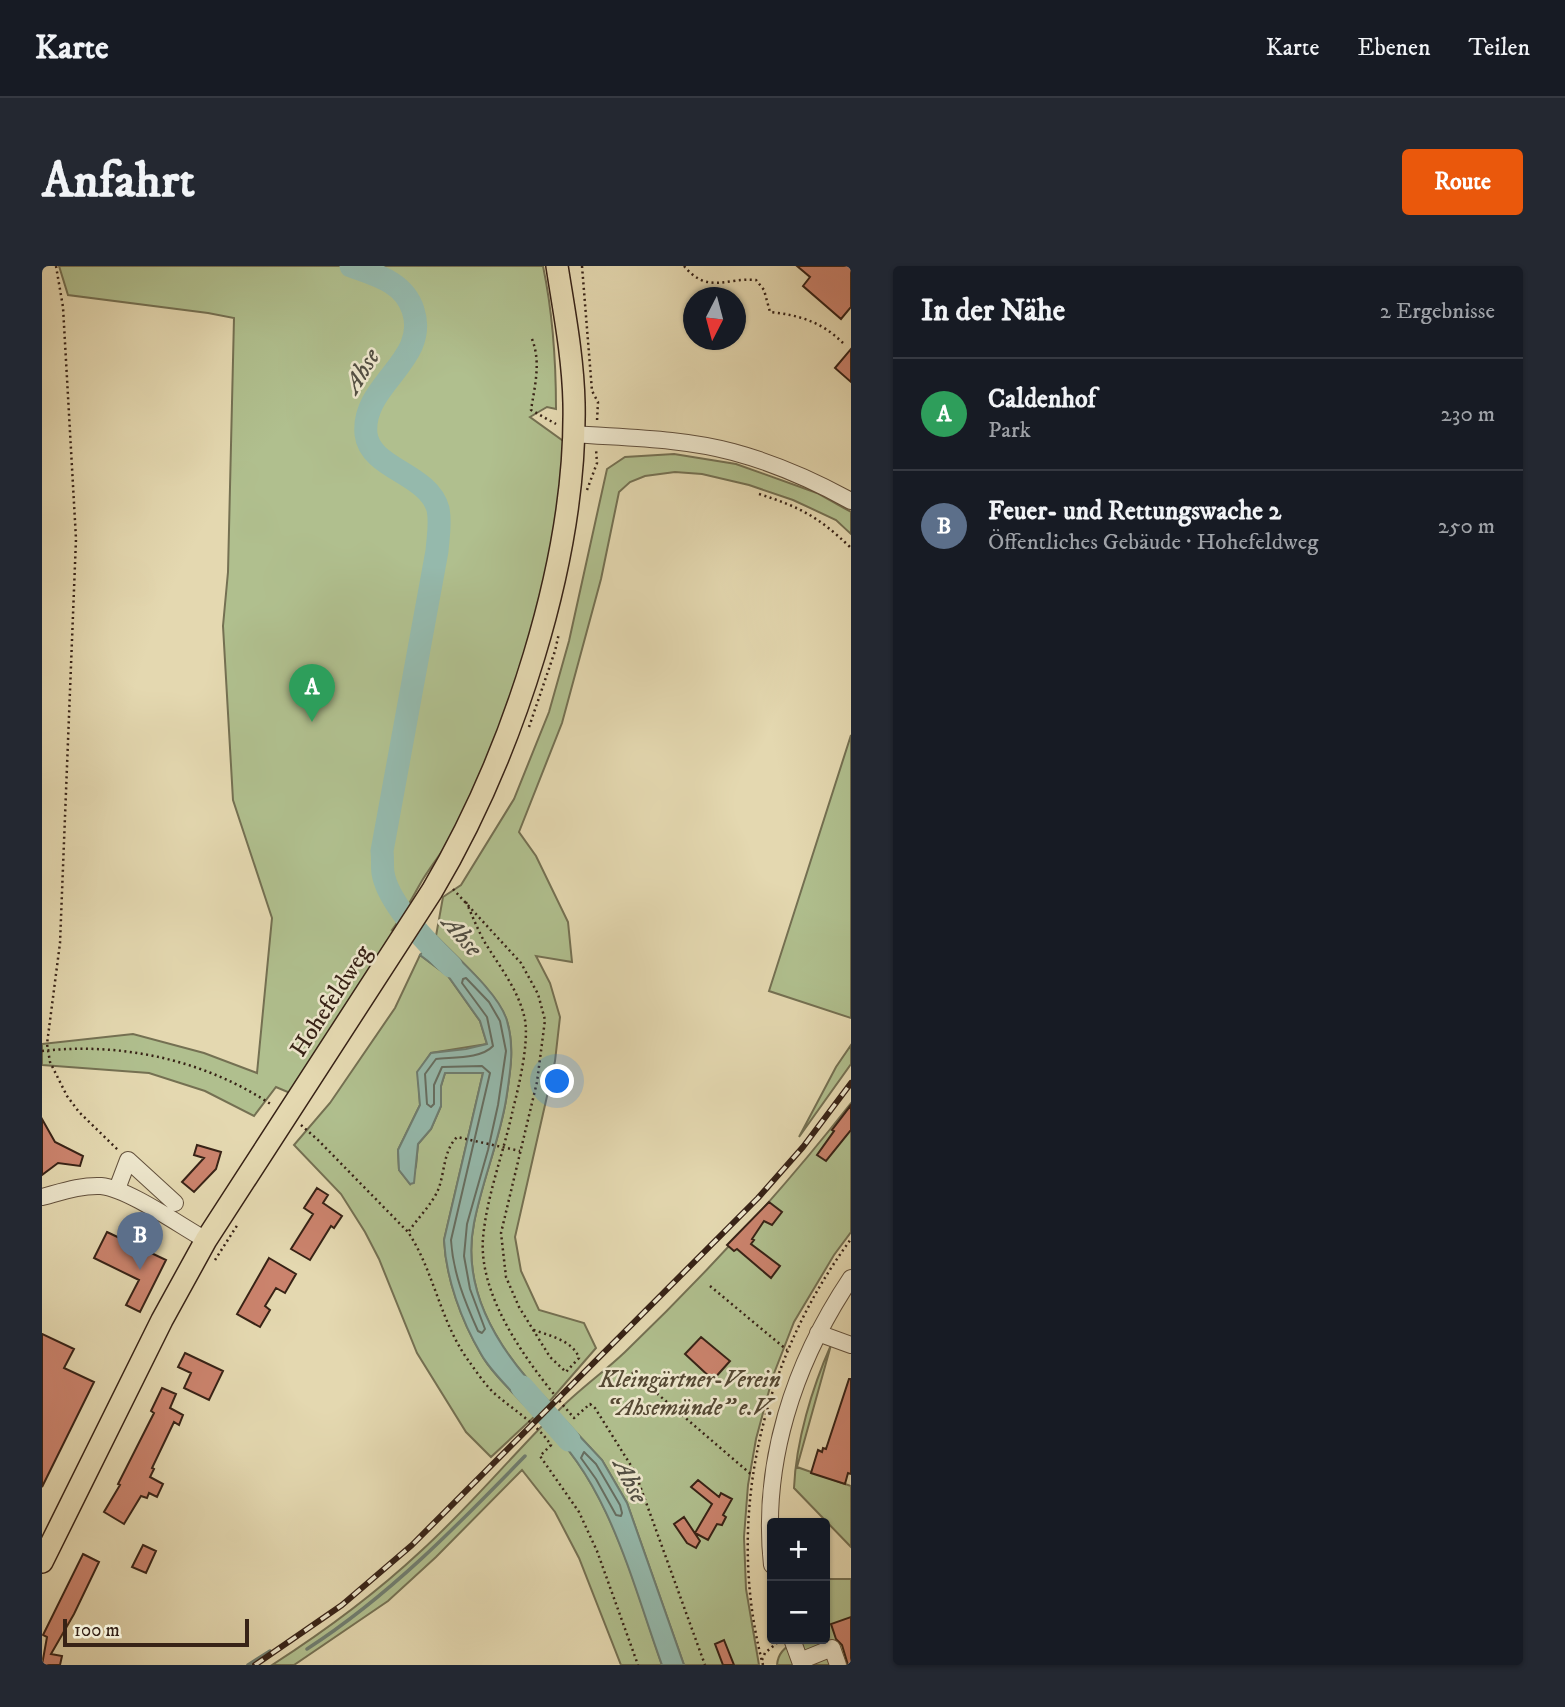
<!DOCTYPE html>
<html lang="de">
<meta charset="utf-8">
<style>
:root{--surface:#171b24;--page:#242831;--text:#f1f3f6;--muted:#9ea1a6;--line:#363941;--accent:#ea580c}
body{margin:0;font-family:"IM FELL DW Pica",serif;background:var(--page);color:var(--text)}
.controls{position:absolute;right:21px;bottom:21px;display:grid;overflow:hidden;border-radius:7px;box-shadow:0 2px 5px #0004}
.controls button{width:63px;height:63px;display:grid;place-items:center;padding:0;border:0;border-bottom:2px solid var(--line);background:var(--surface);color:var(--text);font:35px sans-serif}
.compass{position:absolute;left:641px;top:21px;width:63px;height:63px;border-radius:50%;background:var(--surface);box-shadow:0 2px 5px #0004;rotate:186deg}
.scale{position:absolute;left:21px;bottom:18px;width:186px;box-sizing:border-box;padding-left:7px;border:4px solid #372216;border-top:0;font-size:19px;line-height:24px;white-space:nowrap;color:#372216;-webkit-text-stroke:5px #ede6cc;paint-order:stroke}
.you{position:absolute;left:516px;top:816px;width:24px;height:24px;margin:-18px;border:5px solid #fff;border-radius:50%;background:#1a73e8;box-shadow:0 0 0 10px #1a73e833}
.badge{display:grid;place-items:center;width:46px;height:46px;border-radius:50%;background:var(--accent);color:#fff;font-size:23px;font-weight:700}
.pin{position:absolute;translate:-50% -58px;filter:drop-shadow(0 2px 4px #0008)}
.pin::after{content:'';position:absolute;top:37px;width:24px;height:21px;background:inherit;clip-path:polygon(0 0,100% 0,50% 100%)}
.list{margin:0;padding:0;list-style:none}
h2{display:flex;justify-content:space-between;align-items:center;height:91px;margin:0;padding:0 28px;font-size:30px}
h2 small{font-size:23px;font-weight:400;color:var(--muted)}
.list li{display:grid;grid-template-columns:46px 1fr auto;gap:21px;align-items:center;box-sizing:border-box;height:112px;padding:0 28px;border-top:2px solid var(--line)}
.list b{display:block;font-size:26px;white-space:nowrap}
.list p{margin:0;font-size:23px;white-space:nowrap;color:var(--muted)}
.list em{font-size:23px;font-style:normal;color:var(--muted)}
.map{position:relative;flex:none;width:809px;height:1399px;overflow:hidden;border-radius:7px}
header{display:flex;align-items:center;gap:42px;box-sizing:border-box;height:98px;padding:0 35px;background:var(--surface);border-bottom:2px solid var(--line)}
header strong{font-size:33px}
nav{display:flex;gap:38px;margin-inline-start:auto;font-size:24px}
.intro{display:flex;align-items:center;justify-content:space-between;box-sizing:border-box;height:168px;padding:0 42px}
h1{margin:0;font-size:49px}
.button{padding:18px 32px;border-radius:7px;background:var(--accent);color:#fff;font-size:24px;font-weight:700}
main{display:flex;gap:42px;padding:0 42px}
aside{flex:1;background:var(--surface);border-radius:7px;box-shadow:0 2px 5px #0004}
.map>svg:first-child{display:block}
.green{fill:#b0bf8e;stroke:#747052;stroke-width:2}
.water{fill:#95b9ac;stroke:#6f7d70;stroke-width:2}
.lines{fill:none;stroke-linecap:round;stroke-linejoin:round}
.shore{stroke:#666e61;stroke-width:2}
.stream{stroke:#6f7d70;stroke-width:3.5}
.river{stroke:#95b9ac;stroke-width:23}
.building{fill:#cb836d;stroke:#372216;stroke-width:2}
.minor-casing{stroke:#62503c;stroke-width:18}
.major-casing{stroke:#372216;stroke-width:24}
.path{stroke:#372216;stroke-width:2.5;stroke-dasharray:2 3.5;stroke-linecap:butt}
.minor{stroke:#ede6cc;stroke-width:16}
.major{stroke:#e4d8b0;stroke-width:21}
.rail-casing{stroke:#372216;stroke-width:6}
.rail{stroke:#ede6cc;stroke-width:3.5;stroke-dasharray:10;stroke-linecap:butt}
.labels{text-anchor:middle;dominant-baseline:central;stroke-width:5;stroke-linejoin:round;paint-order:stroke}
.street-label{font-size:24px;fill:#372216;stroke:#ede6cc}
.park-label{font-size:24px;font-style:italic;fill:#554934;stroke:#ede6cc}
.water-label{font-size:26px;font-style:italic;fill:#534f43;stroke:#ede6cc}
</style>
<header>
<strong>Karte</strong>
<nav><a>Karte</a><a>Ebenen</a><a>Teilen</a></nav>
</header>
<div class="intro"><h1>Anfahrt</h1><a class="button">Route</a></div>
<main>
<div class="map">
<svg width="809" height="1399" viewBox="0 0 809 1399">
<rect width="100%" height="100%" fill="#e4d8b0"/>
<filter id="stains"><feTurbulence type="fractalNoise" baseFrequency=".00286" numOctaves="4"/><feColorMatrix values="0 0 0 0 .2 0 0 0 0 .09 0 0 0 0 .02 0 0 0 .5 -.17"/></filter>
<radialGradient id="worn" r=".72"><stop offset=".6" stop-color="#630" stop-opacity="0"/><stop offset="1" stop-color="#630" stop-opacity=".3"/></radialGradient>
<path class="green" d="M17,0H501C511,48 514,94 514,143L505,141L488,151L524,177C511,312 483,435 419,556C408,576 393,594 381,613C371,630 362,648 350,664L352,665L248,827L234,821L212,850L163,825L107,807L0,799V778L91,768L162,787L215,807L230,652L191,534L181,360L186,306L192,52L166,47L26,29Z
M632,188L694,198L775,227L809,246V268L794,254L751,234L707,219L660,208L633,206L603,210L588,216L577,226L559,313L520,457L477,566L494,590L526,656L530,696L494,690L508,717L518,751L513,795L473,971L479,1005L497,1044L542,1057L554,1082L507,1136C461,1090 418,1027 432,957C440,915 457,876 464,834C468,807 473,782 465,755C457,728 414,691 394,670L401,631L419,619L472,533L507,446L527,375L565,203L583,191Z
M809,469V752L727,725Z
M378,689L406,710L438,755L445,778L389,787L376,806L378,839L356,884L357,904L368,918L374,900L376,878L389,863L399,840V820L403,807H441L402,974C404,1012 419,1054 439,1088C450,1108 477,1132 493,1150L449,1191L424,1166L375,1087L337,993L323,966L299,928L252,879L288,837L353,742Z
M809,779V798L757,871L794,801Z
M809,837V966L792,989L752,1056L731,1110L714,1173L706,1219L702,1271L704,1323L717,1399H642L585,1237L560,1194L515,1146C536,1124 561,1107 583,1086C662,1010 741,924 809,837Z
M789,1079L755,1201L809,1220V1281L752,1222C754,1175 770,1122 789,1079Z
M502,1158C567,1216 592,1320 620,1399H579L537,1292L513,1246L480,1204L394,1291L346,1335L252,1399H230C283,1365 333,1328 379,1285C423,1245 461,1200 502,1158Z
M783,1313H809V1399H735C737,1375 764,1373 783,1373Z"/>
<path class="water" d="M394,670C414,691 458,728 465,755C473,782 468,807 464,834C457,876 440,915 432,957C418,1027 461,1090 507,1136L493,1150C477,1132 450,1108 439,1088C419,1054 404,1012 402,974L441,807H403L399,820V840L389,863L376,878L372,917L368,918L357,904L356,884L378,839L375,806L389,787L424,783L445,778L438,755L406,710L378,689Z
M515,1146L560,1194L585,1237L642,1399H620C591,1320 567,1216 502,1158Z"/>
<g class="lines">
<path class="shore" d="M424,712L447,736L458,755L464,785L456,839L446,884L425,958L422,990L428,1023L443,1063L440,1067L436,1065C423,1036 411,1007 409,974L448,807L440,800L400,801L392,819V838L389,841L385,838L383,808L394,793C410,791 439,793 451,780L445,751L420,717L421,713Z
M542,1186L554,1198L578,1239L580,1247L579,1250L574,1249L554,1213L539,1192Z"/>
<path class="stream" d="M0,1L1,0
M265,1383C347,1330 415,1260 483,1190
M206,1399L228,1385"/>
<path class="river" d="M309,0C334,9 362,16 371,44C388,95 319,118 324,168C328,203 386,207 396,243C399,257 396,271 395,285L340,585C341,593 340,600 341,607C346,638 387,679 409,700
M480,1121L527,1174"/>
</g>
<path class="building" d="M755,0H809V41L799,53L761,20L768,11Z
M809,83V116L793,102Z
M809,839V864L784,895L775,889L792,865L790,864Z
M0,853L13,876L41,890L38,900L16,897L0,909Z
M155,879L179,886L174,903L152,926L140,916L162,892L152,889Z
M275,922L286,929L281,937L300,950L292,962L289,960L268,994L249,983L271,948L262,942Z
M727,936L740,946L730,959L722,955L710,973L712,974L709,978L738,1000L729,1012L695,983L692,985L685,979Z
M65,966L124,994L98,1046L84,1039L97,1014L52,992Z
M227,992L254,1008L243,1027L234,1022L223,1040L228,1044L218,1061L195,1048Z
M0,1068L32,1083L22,1102L52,1116L0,1221Z
M659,1071L688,1095L671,1114L643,1088Z
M143,1087L181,1105L167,1134L142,1122L149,1107L136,1101Z
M807,1113H809V1208L806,1207L803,1218L769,1207L776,1184L780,1186L781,1182L784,1183Z
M120,1122L134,1128L128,1142L141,1149L137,1159L132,1156L110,1202L112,1203L108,1211L121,1218L115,1231L107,1227L105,1232L99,1230L82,1258L62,1246L78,1219L76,1218L112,1147L109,1145Z
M656,1214L677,1231L679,1227L690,1233L681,1249L684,1251L680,1259L675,1258L666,1274L653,1267L670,1238L649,1221Z
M642,1251L658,1275L654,1282L645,1277L632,1258Z
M101,1279L114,1285L104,1307L90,1301Z
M41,1288L57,1296L32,1348L9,1388L20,1390L18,1399H0L5,1371L1,1369Z
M809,1351V1399H806L800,1379L794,1373L789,1358Z
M682,1374L692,1399H681L673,1378Z"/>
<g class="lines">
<defs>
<path id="minor" d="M531,168C584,172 639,172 691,186C732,197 771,214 809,235
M75,923L86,894L133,937
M0,931C19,926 39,919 59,920C87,923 137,959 164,974
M776,1067L809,1079
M730,1299C719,1197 752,1097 809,1012
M750,1373L758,1395L790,1382L796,1399"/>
<path id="major" d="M0,1296L120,1054L164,974L390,625C470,490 535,295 532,137C531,91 522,45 515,0"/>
</defs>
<use href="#minor" class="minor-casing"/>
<use href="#major" class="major-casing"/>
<path class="path" d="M14,0L21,41L34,273L18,677L5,778L8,796L25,830L37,846L76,884
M540,0L550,125L556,136L555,155
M642,0C666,29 685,11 714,14L722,24L728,46C757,49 780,56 801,77
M490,73C499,96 493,119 489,144L514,158
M545,224L555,197L554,183
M717,228C758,241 777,251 809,282
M487,461L513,385L517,367
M411,623L479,697L496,728L503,754L495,816L459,967L464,1011L477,1041L508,1091L524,1106L537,1092C531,1074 505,1069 489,1063
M424,636C430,649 435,662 442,675C457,700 477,724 483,754C487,777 477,820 471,843C462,886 445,928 441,972C436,1035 493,1107 532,1152L548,1138L553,1142L593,1206L663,1399
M0,785C80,776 163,794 230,839
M259,859L276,874L366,966C392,1005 398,1055 426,1094C434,1105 443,1119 453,1128C473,1145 494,1157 509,1179L498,1190L537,1246L555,1285L596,1399
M367,965C376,952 390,938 396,924C403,907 401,885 415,871L478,885
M173,994L196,958
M668,1020L745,1084
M590,1106L711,1210
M720,1394L723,1387L736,1376
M721,1399C682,1252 720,1094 809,973"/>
<use href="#minor" class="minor"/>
<use href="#major" class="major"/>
<defs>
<path id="rail" d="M213,1399L300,1339L370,1279L716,932L761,881L809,817"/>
</defs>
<use href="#rail" class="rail-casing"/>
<use href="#rail" class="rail"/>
</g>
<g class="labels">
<g class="street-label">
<text transform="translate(289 735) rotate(-57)">Hohefeldweg</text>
</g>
<g class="park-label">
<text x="648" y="1114">Kleingärtner-Verein<tspan x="648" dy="28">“Ahsemünde” e.V.</tspan></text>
</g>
<g class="water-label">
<text transform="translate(320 105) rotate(-59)">Ahse</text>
<text transform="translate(420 670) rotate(49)">Ahse</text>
<text transform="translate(588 1215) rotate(63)">Ahse</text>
</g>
</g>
<rect width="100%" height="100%" filter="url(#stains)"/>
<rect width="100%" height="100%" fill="url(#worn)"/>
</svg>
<div class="controls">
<button>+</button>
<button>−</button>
</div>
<svg class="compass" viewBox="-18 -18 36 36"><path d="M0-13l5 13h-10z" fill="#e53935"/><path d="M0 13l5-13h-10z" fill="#9ea1a6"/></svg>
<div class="scale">100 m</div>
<div class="you"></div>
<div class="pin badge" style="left:270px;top:456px;background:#2e9e5b">A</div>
<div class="pin badge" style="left:98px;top:1004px;background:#5c6f8a">B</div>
</div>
<aside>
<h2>In der Nähe<small>2 Ergebnisse</small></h2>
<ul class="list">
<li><span class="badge" style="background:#2e9e5b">A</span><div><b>Caldenhof</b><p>Park</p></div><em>230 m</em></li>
<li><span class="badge" style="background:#5c6f8a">B</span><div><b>Feuer- und Rettungswache 2</b><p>Öffentliches Gebäude · Hohefeldweg</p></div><em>250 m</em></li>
</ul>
</aside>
</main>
